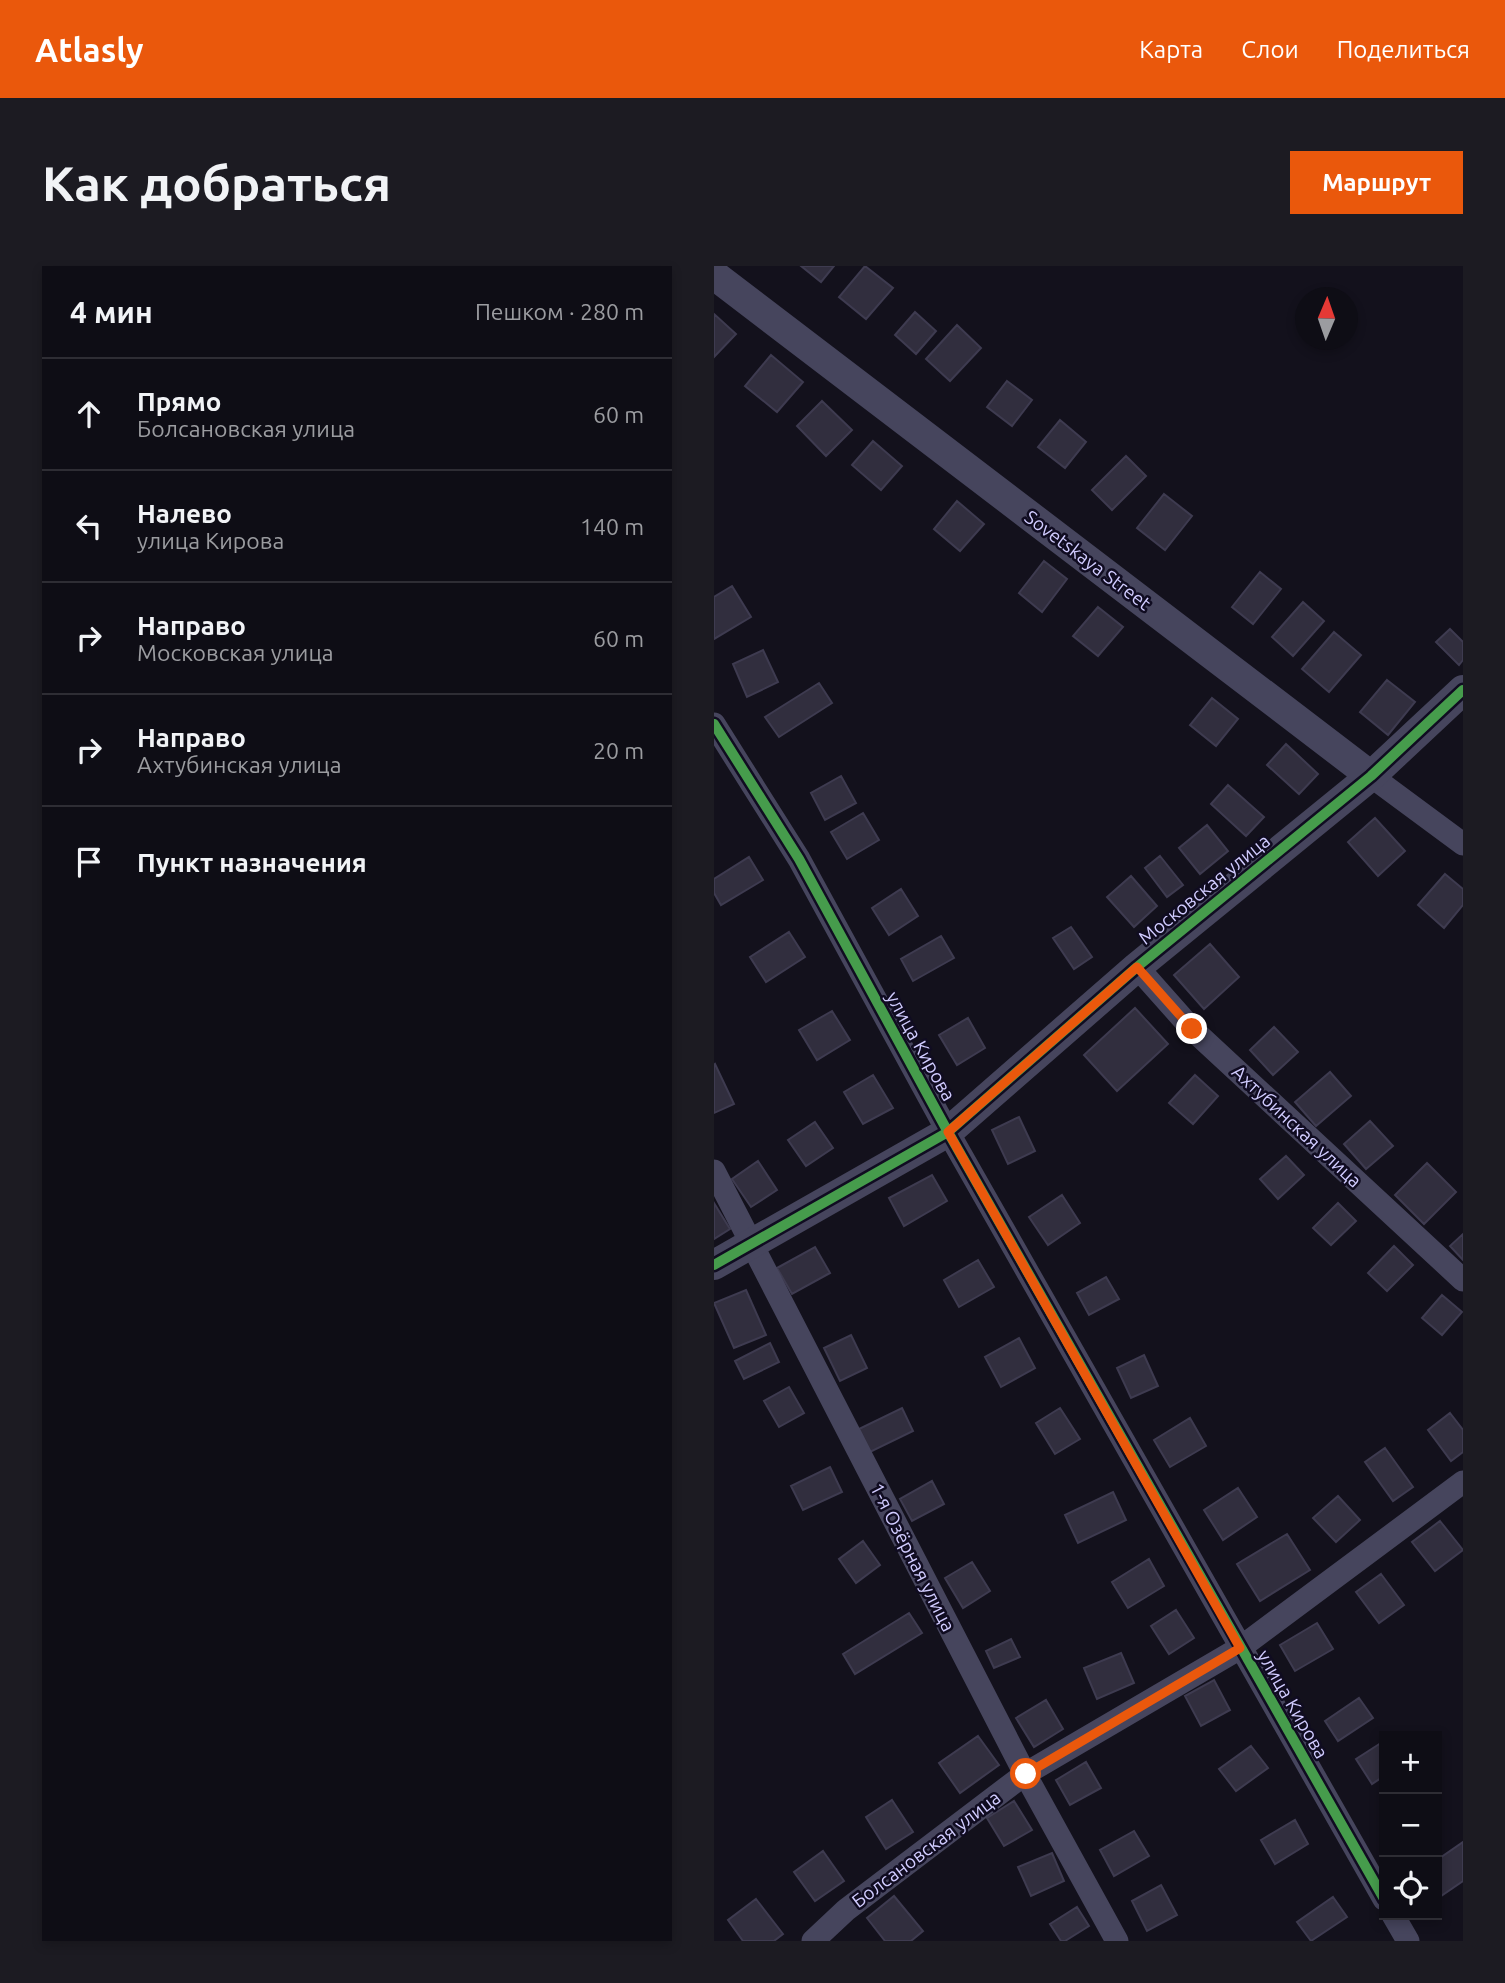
<!DOCTYPE html>
<html lang="ru">
<meta charset="utf-8">
<style>
:root{--surface:#0e0d15;--page:#1c1b22;--text:#f1f3f6;--muted:#9b9ca0;--line:#2e2d34;--accent:#ea580c}
body{margin:0;font-family:Ubuntu,sans-serif;background:var(--page);color:var(--text)}
.controls{position:absolute;right:21px;bottom:21px;display:grid;overflow:hidden;border-radius:0px;box-shadow:0 4px 10px #0003}
.controls button{width:63px;height:63px;display:grid;place-items:center;padding:0;border:0;border-bottom:2px solid var(--line);background:var(--surface);color:var(--text);font:35px sans-serif}
.compass{position:absolute;left:581px;top:21px;width:63px;height:63px;border-radius:50%;background:var(--surface);box-shadow:0 4px 10px #0003;rotate:2deg}
.stop{position:absolute;width:21px;height:21px;margin:-16px;border:5px solid #ea580c;border-radius:50%;background:#fff}
.stop.end{background:#ea580c;border-color:#fff;box-shadow:0 2px 7px #0008}
.list{margin:0;padding:0;list-style:none}
h2{display:flex;justify-content:space-between;align-items:center;height:91px;margin:0;padding:0 28px;font-size:30px}
h2 small{font-size:23px;font-weight:400;color:var(--muted)}
.list li{display:grid;grid-template-columns:46px 1fr auto;gap:21px;align-items:center;box-sizing:border-box;height:112px;padding:0 28px;border-top:2px solid var(--line)}
.list b{display:block;font-size:26px;white-space:nowrap}
.list p{margin:0;font-size:23px;white-space:nowrap;color:var(--muted)}
.list em{font-size:23px;font-style:normal;color:var(--muted)}
.icon{flex:none;width:38px;height:38px;fill:none;stroke:currentColor;stroke-width:2;stroke-linecap:round;stroke-linejoin:round}
.map{position:relative;flex:none;width:749px;height:1675px;overflow:hidden;border-radius:0px}
header{display:flex;align-items:center;gap:42px;box-sizing:border-box;height:98px;padding:0 35px;background:var(--accent);color:#fff}
header strong{font-size:33px}
nav{display:flex;gap:38px;margin-inline-start:auto;font-size:24px}
.intro{display:flex;align-items:center;justify-content:space-between;box-sizing:border-box;height:168px;padding:0 42px}
h1{margin:0;font-size:49px}
.button{padding:18px 32px;border-radius:0px;background:var(--accent);color:#fff;font-size:24px;font-weight:700}
main{display:flex;gap:42px;padding:0 42px}
aside{flex:1;background:var(--surface);border-radius:0px;box-shadow:0 4px 10px #0003}
.map>svg:first-child{display:block}
.building{fill:#312e3e;stroke:#3e3b50;stroke-width:2}
.lines{fill:none;stroke-linecap:round;stroke-linejoin:round}
.minor{stroke:#46455d;stroke-width:23}
.tertiary{stroke:#46455d;stroke-width:30}
.cycleway-casing{stroke:#100c21;stroke-width:15}
.cycleway{stroke:#469c4c;stroke-width:10}
.route{stroke:#ea580c;stroke-width:9}
.labels{text-anchor:middle;dominant-baseline:central;stroke-width:5;stroke-linejoin:round;paint-order:stroke}
.street-label{font-size:19px;fill:#d1ccff;stroke:#100c21}
</style>
<header>
<strong>Atlasly</strong>
<nav><a>Карта</a><a>Слои</a><a>Поделиться</a></nav>
</header>
<div class="intro"><h1>Как добраться</h1><a class="button">Маршрут</a></div>
<main>
<aside>
<h2>4 мин<small>Пешком · 280 m</small></h2>
<ul class="list">
<li><svg class="icon" aria-label="ahead" viewBox="0 0 24 24"><path d="M12 20V5M6 11l6-6 6 6"/></svg><div><b>Прямо</b><p>Болсановская улица</p></div><em>60 m</em></li>
<li><svg class="icon" aria-label="left" viewBox="0 0 24 24"><path d="M17 20v-9H6M10 6l-5 5 5 5"/></svg><div><b>Налево</b><p>улица Кирова</p></div><em>140 m</em></li>
<li><svg class="icon" aria-label="right" viewBox="0 0 24 24"><path d="M7 20v-9h11M14 6l5 5-5 5"/></svg><div><b>Направо</b><p>Московская улица</p></div><em>60 m</em></li>
<li><svg class="icon" aria-label="right" viewBox="0 0 24 24"><path d="M7 20v-9h11M14 6l5 5-5 5"/></svg><div><b>Направо</b><p>Ахтубинская улица</p></div><em>20 m</em></li>
<li><svg class="icon" aria-label="arrive" viewBox="0 0 24 24"><path d="M6 21V4h12l-3 4 3 4H6"/></svg><div><b>Пункт назначения</b></div></li>
</ul>
</aside>
<div class="map">
<svg width="749" height="1675" viewBox="0 0 749 1675">
<rect width="100%" height="100%" fill="#13111c"/>
<path class="building" d="M87,0H120L107,16Z
M151,0L179,22L152,53L125,31Z
M201,46L222,65L202,88L181,69Z
M0,48L22,68L0,91Z
M243,59L267,82L236,115L212,93Z
M57,89L89,116L63,146L31,120Z
M293,115L318,134L298,160L273,141Z
M108,135L138,164L112,190L83,160Z
M346,154L372,176L351,202L324,181Z
M159,175L188,200L167,224L138,199Z
M412,190L432,210L398,244L378,224Z
M450,228L478,250L451,284L423,262Z
M243,235L270,258L246,285L220,263Z
M330,295L353,313L328,346L305,327Z
M546,306L567,323L539,358L518,341Z
M18,320L37,351L0,373V331Z
M589,336L610,355L579,390L558,371Z
M384,341L409,361L384,390L359,370Z
M736,363L749,376V394L745,399L722,376Z
M620,366L647,389L615,426L588,403Z
M49,384L64,416L33,431L19,398Z
M673,414L701,436L674,469L646,446Z
M105,417L118,437L65,471L51,451Z
M498,432L524,453L502,480L476,459Z
M572,478L604,508L585,528L553,499Z
M127,510L142,537L111,554L97,527Z
M514,519L550,551L532,570L497,538Z
M149,547L165,574L133,593L117,566Z
M661,552L691,585L664,610L634,576Z
M493,559L514,585L486,608L465,582Z
M446,590L469,619L453,631L431,602Z
M35,591L49,614L7,639L0,627V613Z
M731,608L749,623V639L730,662L704,639Z
M417,610L443,640L420,661L393,631Z
M187,623L204,650L175,669L158,642Z
M357,661L378,691L360,703L339,672Z
M75,666L91,691L52,716L36,691Z
M227,670L240,692L199,715L187,693Z
M496,678L525,711L490,743L460,709Z
M421,742L454,778L403,825L370,789Z
M118,745L136,774L103,794L85,764Z
M254,752L271,782L243,799L225,769Z
M560,761L584,786L559,809L536,784Z
M1,798L20,838L0,847V799Z
M616,806L637,830L602,860L581,836Z
M159,809L179,842L149,858L130,826Z
M481,809L504,830L479,858L455,837Z
M305,851L321,885L294,898L278,864Z
M656,855L679,880L652,903L630,878Z
M101,856L119,882L92,900L74,874Z
M572,890L590,909L564,933L546,913Z
M44,895L63,924L37,941L18,913Z
M713,897L742,926L710,958L681,929Z
M218,909L233,935L190,960L175,932Z
M348,929L366,957L334,979L315,951Z
M0,937L16,963L0,973Z
M624,937L642,955L617,979L599,962Z
M749,968V994L736,980Z
M680,980L699,999L673,1025L654,1007Z
M101,981L116,1007L78,1028L63,1002Z
M264,994L280,1021L245,1041L230,1014Z
M392,1011L405,1033L375,1049L363,1027Z
M32,1024L52,1069L20,1082L0,1037Z
M728,1029L748,1046L728,1069L708,1052Z
M137,1069L153,1102L126,1115L110,1082Z
M305,1072L321,1102L287,1121L271,1091Z
M56,1077L65,1096L30,1113L21,1095Z
M430,1089L444,1120L417,1132L403,1102Z
M75,1121L90,1147L65,1161L50,1135Z
M188,1142L199,1165L156,1186L145,1163Z
M346,1142L366,1173L341,1188L322,1157Z
M736,1147L749,1164V1186L737,1195L714,1164Z
M476,1152L492,1180L456,1201L440,1174Z
M671,1182L699,1221L679,1235L651,1196Z
M116,1201L128,1226L89,1244L77,1220Z
M218,1215L230,1238L198,1255L186,1233Z
M524,1222L543,1251L509,1274L490,1244Z
M399,1226L412,1254L364,1277L351,1249Z
M624,1230L646,1254L622,1276L599,1252Z
M726,1255L749,1284L721,1305L698,1276Z
M573,1268L596,1304L546,1335L523,1298Z
M149,1275L166,1299L142,1317L125,1293Z
M435,1293L450,1320L414,1342L398,1316Z
M258,1296L276,1325L249,1342L231,1312Z
M667,1308L690,1339L665,1357L642,1326Z
M462,1344L480,1372L455,1388L437,1360Z
M195,1347L208,1367L141,1408L129,1388Z
M603,1357L619,1383L581,1405L566,1379Z
M297,1373L306,1391L280,1402L272,1385Z
M407,1387L420,1417L383,1433L370,1402Z
M500,1414L516,1444L487,1460L471,1430Z
M645,1432L659,1452L624,1475L611,1455Z
M332,1434L349,1463L320,1481L302,1452Z
M264,1470L285,1499L246,1527L225,1497Z
M670,1475V1510L658,1518L642,1493Z
M537,1480L554,1502L522,1525L505,1503Z
M372,1496L387,1522L356,1539L342,1514Z
M178,1534L199,1566L172,1583L152,1551Z
M300,1535L318,1564L290,1580L273,1552Z
M581,1554L594,1578L561,1598L547,1574Z
M420,1565L435,1590L400,1610L386,1584Z
M749,1576V1615L727,1630L723,1624V1594Z
M109,1585L130,1615L101,1635L80,1606Z
M338,1587L350,1615L317,1630L304,1601Z
M447,1619L463,1649L433,1665L418,1635Z
M180,1630L209,1665L197,1675H171L153,1652Z
M619,1631L633,1651L597,1675L583,1656Z
M42,1633L69,1668L60,1675H29L14,1654Z
M363,1641L375,1660L351,1675H347L336,1658Z"/>
<g class="lines">
<path class="minor" d="M0,458L85,593L234,866L670,1633
M657,510L749,578
M423,701L478,763L749,1014
M0,905L311,1508L403,1675
M679,1649L694,1675
M99,1675L132,1644L311,1508L526,1382L749,1216"/>
<path class="tertiary" d="M0,9L657,510
M0,999L234,866L423,701L657,510L749,424"/>
<defs>
<path id="cycleway" d="M0,458L85,593L234,866L670,1633
M0,999L234,866L423,701L657,510L749,424"/>
</defs>
<use href="#cycleway" class="cycleway-casing"/>
<use href="#cycleway" class="cycleway"/>
</g>
<g class="lines">
<path class="route" d="M312,1508L526,1382L234,866L423,701L478,763"/>
</g>
<g class="labels">
<g class="street-label">
<text transform="translate(374 294) rotate(37)">Sovetskaya Street</text>
<text transform="translate(490 623) rotate(-39)">Московская улица</text>
<text transform="translate(207 780) rotate(61)">улица Кирова</text>
<text transform="translate(583 860) rotate(43)">Ахтубинская улица</text>
<text transform="translate(199 1291) rotate(63)">1-я Озёрная улица</text>
<text transform="translate(579 1438) rotate(60)">улица Кирова</text>
<text transform="translate(212 1583) rotate(-37)">Болсановская улица</text>
</g>
</g>
</svg>
<div class="controls">
<button>+</button>
<button>−</button>
<button><svg class="icon" aria-label="locate" viewBox="0 0 24 24"><circle cx="12" cy="12" r="6"/><path d="M12 2v4M12 18v4M2 12h4M18 12h4"/></svg></button>
</div>
<svg class="compass" viewBox="-18 -18 36 36"><path d="M0-13l5 13h-10z" fill="#e53935"/><path d="M0 13l5-13h-10z" fill="#9b9ca0"/></svg>
<div class="stop" style="left:312px;top:1508px"></div>
<div class="stop end" style="left:478px;top:763px"></div>
</div>
</main>
